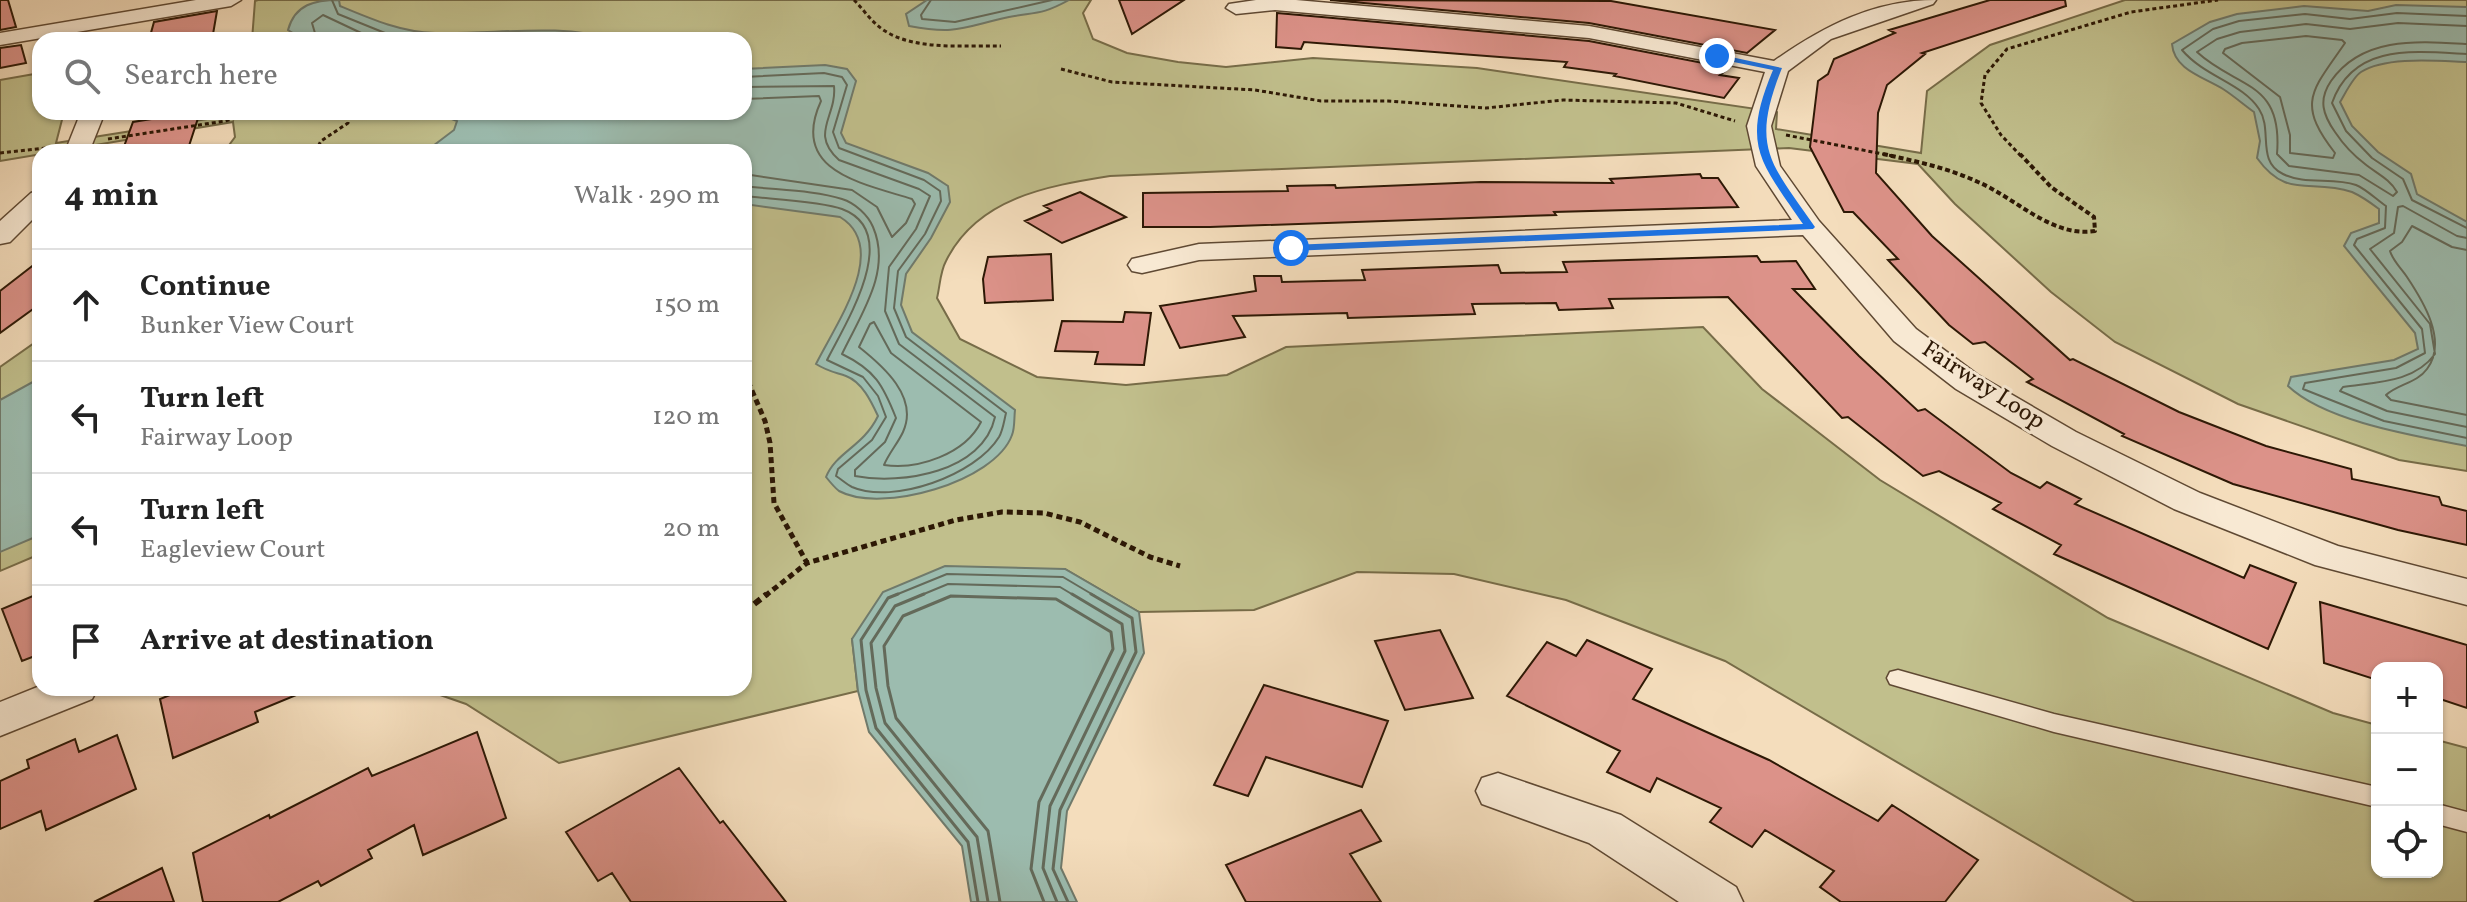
<!DOCTYPE html>
<meta charset="utf-8">
<style>
:root{--surface:#fff;--page:#f6f6f6;--text:#222;--muted:#767676;--line:#e0e0e0}
body{margin:0;font-family:Vollkorn,serif;background:var(--page);color:var(--text)}
.controls{position:absolute;right:24px;bottom:24px;display:grid;overflow:hidden;border-radius:16px;box-shadow:0 2px 6px #0004}
.controls button{width:72px;height:72px;display:grid;place-items:center;padding:0;border:0;border-bottom:2px solid var(--line);background:var(--surface);color:var(--text);font:40px sans-serif}
.stop{position:absolute;width:24px;height:24px;margin:-18px;border:6px solid #1a73e8;border-radius:50%;background:#fff}
.stop.end{background:#1a73e8;border-color:#fff;box-shadow:0 2px 8px #0008}
.list{margin:0;padding:0;list-style:none}
h2{display:flex;justify-content:space-between;align-items:center;height:104px;margin:0;padding:0 32px;font-size:34px}
h2 small{font-size:26px;font-weight:400;color:var(--muted)}
.list li{display:grid;grid-template-columns:52px 1fr auto;gap:24px;align-items:center;box-sizing:border-box;height:112px;padding:0 32px;border-top:2px solid var(--line)}
.list b{display:block;font-size:30px;white-space:nowrap}
.list p{margin:0;font-size:26px;white-space:nowrap;color:var(--muted)}
.list em{font-size:26px;font-style:normal;color:var(--muted)}
.icon{flex:none;width:44px;height:44px;fill:none;stroke:currentColor;stroke-width:2;stroke-linecap:round;stroke-linejoin:round}
.map{position:relative;flex:none;width:2467px;height:902px;overflow:hidden}
.search{position:absolute;background:var(--surface);box-shadow:0 2px 6px #0004;left:32px;top:32px;width:720px;height:88px;display:flex;align-items:center;gap:20px;box-sizing:border-box;padding:0 28px;border-radius:24px;color:var(--muted);font-size:30px}
.panel{position:absolute;background:var(--surface);box-shadow:0 2px 6px #0004;left:32px;top:144px;width:720px;height:552px;border-radius:24px}
.map>svg:first-child{display:block}
.green{fill:#c1bf8c;stroke:#776c48;stroke-width:2}
.water{fill:#9cbcaf;stroke:#707a6b;stroke-width:2}
.lines{fill:none;stroke-linecap:round;stroke-linejoin:round}
.shore-far1{stroke:#646a5a;stroke-width:2}
.shore{stroke:#646a5a;stroke-width:3}
.building{fill:#dc9289;stroke:#2d1805;stroke-width:2}
.service-casing{stroke:#5f4933;stroke-width:3}
.minor-casing{stroke:#5f4933;stroke-width:3}
.path-far3{stroke:#2d1805;stroke-width:3;stroke-dasharray:4 3;stroke-linecap:butt}
.path-far2{stroke:#2d1805;stroke-width:4;stroke-dasharray:5 3;stroke-linecap:butt}
.path-far1{stroke:#2d1805;stroke-width:5;stroke-dasharray:6 4;stroke-linecap:butt}
.path{stroke:#2d1805;stroke-width:6;stroke-dasharray:8 5;stroke-linecap:butt}
.service{fill:#f8e9d3;fill-rule:evenodd}
.minor{fill:#f8e9d3;fill-rule:evenodd}
.route{fill:#1a73e8}
.labels{text-anchor:middle;dominant-baseline:central;stroke-width:6;stroke-linejoin:round;paint-order:stroke}
.street-label{font-size:24px;fill:#2d1805;stroke:#f8e9d3}
</style>
<div class="map">
<svg width="2467" height="902" viewBox="0 0 2467 902">
<rect width="100%" height="100%" fill="#f4ddbc"/>
<filter id="stains"><feTurbulence type="fractalNoise" baseFrequency=".0025" numOctaves="4"/><feColorMatrix values="0 0 0 0 .2 0 0 0 0 .09 0 0 0 0 .02 0 0 0 .5 -.17"/></filter>
<radialGradient id="worn" r=".72"><stop offset=".6" stop-color="#630" stop-opacity="0"/><stop offset="1" stop-color="#630" stop-opacity=".3"/></radialGradient>
<path class="green" d="M258,0H1091L1083,13L1093,39L1127,53L1178,62L1226,67L1313,58L1477,68L1777,112L1776,129L1921,153L1927,91L1990,45L2125,0H2467V471L2399,460L2238,404L2115,342L2051,292L1955,204L1918,164L1789,148L1110,176C1047,186 977,198 946,261C940,272 940,286 937,298L960,339L1037,377L1126,385L1227,375L1286,347L1703,327L1762,389L1880,480L2108,618L2333,713L2377,725V872H2437V740L2467,748V902H2135L1725,661L1566,600L1454,574L1357,572L1254,610L1139,612L1065,569L852,639L858,691L559,763L466,704L420,688H744V152H224L235,137L233,122L0,161V80L40,73V112H64L56,143L232,115L234,112H744V40H252L255,1Z
M40,339V554L0,571V367Z"/>
<path class="water" d="M339,0L340,6C371,19 401,32 435,33C496,35 556,22 615,40H304L288,30C295,4 315,0 339,0Z
M927,0H1069C1042,15 1036,12 1009,17C963,27 958,35 909,26L906,14Z
M2396,5L2467,7V62C2438,61 2386,56 2361,72C2353,77 2345,94 2340,102L2352,126L2378,152L2411,174L2417,194L2467,222V446C2416,436 2326,422 2288,386L2291,377L2394,360L2418,349L2415,333L2344,246L2351,233L2379,223V209C2371,203 2361,196 2352,192C2310,178 2287,200 2257,158L2260,141L2254,112C2244,105 2234,96 2223,89C2204,77 2174,70 2172,44L2210,22L2237,14L2304,6L2368,11Z
M825,65L847,69L856,81L841,133L846,143L928,173L948,186L950,202L931,238L906,274L901,305L912,332L1015,410C1014,417 1015,428 1012,435C995,482 881,514 839,491C835,488 830,482 826,477C836,452 863,447 878,416C871,401 862,382 846,376C834,372 827,371 816,364C835,325 891,248 840,217L744,204V152H425L454,130L457,121L433,112H744V69Z
M40,378V535L0,552V400Z
M945,566L1065,569L1139,612L1144,653L1067,811L1061,868L1077,902H971L962,846L869,732L858,691L852,639L883,592Z"/>
<g class="lines">
<path class="shore-far1" d="M332,0L338,14L385,33L424,40
M931,0L921,15L922,19L955,22L1052,0
M2467,16L2397,13L2350,19L2305,14L2239,21L2213,29L2182,50C2205,77 2242,83 2259,109C2273,130 2256,161 2283,174C2304,185 2334,177 2356,185C2366,189 2377,200 2386,206L2385,228L2357,239L2354,245L2422,329L2425,353L2396,368L2305,383L2303,389L2384,421L2467,438
M2467,26L2398,23L2350,29L2306,24L2240,32L2217,39L2197,52C2237,89 2283,80 2277,154L2289,166L2359,175L2393,196L2397,192C2390,179 2376,173 2365,164C2353,155 2343,144 2335,132C2323,115 2318,100 2331,81C2362,36 2418,41 2467,44
M2306,36L2342,40L2345,43C2313,90 2295,102 2335,153L2333,158L2290,153V135L2280,97L2223,53L2225,49L2242,43Z
M317,40L312,23L323,15L376,40
M471,40L553,37L588,40
M2467,54C2414,51 2353,43 2332,103L2346,131L2372,158L2403,179L2412,200L2467,228
M744,77L824,73L842,77L847,85L833,132L839,148L924,180L940,191L941,201L925,234L898,271L894,308L906,337L1006,413C1004,421 1003,430 999,437C976,475 893,505 852,487C846,484 841,479 836,476L838,469L872,440L886,417L878,396L863,377L827,360C845,324 904,232 842,209C821,201 768,199 744,196
M744,87L834,86C837,117 809,133 839,160L919,189L930,196L916,229L889,267L885,311L899,344L995,417C983,472 902,485 855,476V470L885,442L896,418C883,385 875,370 842,354C861,314 892,271 873,227C868,215 855,203 842,199C814,190 774,190 744,186
M744,99L819,96L821,101C789,171 861,183 912,199L915,204L906,223L892,237L877,207L852,190L744,174
M2467,238L2457,236L2403,206L2398,207L2394,233L2370,249L2430,324L2435,354C2414,383 2375,382 2343,387L2340,391L2387,411L2467,427
M2467,250L2452,247L2412,226L2402,242L2390,251C2393,261 2401,268 2407,277C2423,301 2448,341 2427,369C2417,383 2398,384 2386,395L2391,400L2467,415
M874,322L891,353L981,422C965,454 918,470 884,465C889,453 898,443 903,432C919,397 883,366 859,347L870,324Z
M893,596L947,574L1063,577L1095,596
M919,596L948,584L1060,587L1075,596"/>
<path class="shore" d="M898,594L888,598L861,640L866,690L876,728L968,842L978,902
M924,594L895,606L871,643L876,688L885,723L977,837L988,902
M1000,902L988,831L896,718L888,686L884,646L903,616L951,596L1056,599L1111,632L1113,649L1039,802L1031,869L1044,902
M1057,902L1043,868L1050,806L1125,651L1122,624L1072,594
M1068,902L1053,869L1060,810L1136,652L1132,618L1091,594"/>
</g>
<path class="building" d="M0,0H8L16,27L0,30Z
M1119,0H1184L1132,34Z
M1330,0L1611,1L1775,30L1747,53L1589,23Z
M1990,0H2065L2066,6L1922,53L1925,54L1887,85L1878,113L1876,173L1932,236L2070,360L2073,359L2179,412L2266,446L2351,469L2352,479L2439,497L2442,505L2467,511V545L2398,530L2233,484L2122,436L2124,434L2027,382L2033,379L1985,342L1973,344L1949,325L1888,260L1898,259L1853,212H1844L1810,147L1818,81L1828,74L1834,59L1895,33L1889,30Z
M217,11L212,40H149L154,22Z
M1277,13L1589,41L1729,68L1720,75L1739,78L1724,98L1614,76L1616,74L1564,67L1567,62L1304,42L1301,49L1276,47Z
M21,45L26,63L0,68V48Z
M153,112H200L187,152H122L133,122L151,119Z
M1700,174L1702,178H1718L1738,207L1554,212L1556,215L1210,227H1143V193L1288,191L1287,186L1335,185L1336,188L1481,182L1613,183L1610,179Z
M1080,192L1126,217L1062,243L1025,221L1051,210L1044,206Z
M1051,254L1053,300L985,303L983,279L988,257Z
M1757,256L1761,262L1796,261L1815,289H1793L1859,356L1918,411L1925,409L2011,473L2040,488L2047,482L2081,499L2075,504L2244,578L2250,565L2296,583L2268,649L2054,554L2061,545L1993,509L2001,503L1939,471L1923,476L1848,417L1842,418L1728,297L1609,299L1613,308L1559,310L1556,303L1472,304L1475,314L1348,318L1347,313L1233,316L1245,337L1180,348L1160,306L1256,291L1254,276H1281L1282,282L1365,280L1362,270L1498,265L1501,273L1567,272L1563,262Z
M40,260V304L0,333V291Z
M1125,312L1151,313L1144,365L1095,364L1098,352L1055,351L1062,321L1123,322Z
M40,593V654L22,661L2,609Z
M2320,602L2467,645V708L2437,698V668H2377V680L2324,663Z
M1440,630L1473,698L1405,710L1375,641Z
M1587,640L1652,669L1633,699L1769,760L1878,821L1892,805L1978,860L1945,902H1841L1820,887L1834,871L1765,830L1752,847L1710,822L1721,808L1657,778L1650,792L1607,772L1620,751L1507,696L1547,642L1576,656Z
M1264,685L1388,721L1362,787L1266,757L1248,796L1214,785Z
M187,688H310L311,689L255,712L258,722L173,758L160,699Z
M477,732L506,818L423,855L414,825L368,850L372,858L321,886L318,881L278,902H203L193,853L269,815L270,818L368,768L372,776Z
M117,735L136,789L46,830L41,811L0,829V781L29,768L27,760L75,739L79,752Z
M679,768L720,823L723,821L786,902H631L612,873L598,881L566,832Z
M1361,810L1381,841L1350,854L1381,902H1246L1226,865Z
M162,868L174,902H94Z"/>
<g class="lines">
<defs>
<path id="service" d="M1898,670L2054,714L2377,787V807L2054,732L1890,684L1887,678L1890,672Z
M2437,804L2467,812V832L2437,824Z"/>
<path id="minor" d="M196,0H241L231,6L0,45V33Z
M1256,0H1296L1589,26L1774,61C1824,26 1874,0 1936,0L1933,4L1831,39L1788,71L1771,126L1780,166L1819,221L1916,329L1978,375L2076,432L2200,493L2338,546L2467,579V605L2315,565L2174,509L2052,446L1956,389L1894,341L1803,235L1199,260L1142,273L1132,271L1128,265L1132,259L1199,244L1792,220L1756,166L1747,126L1765,72L1589,38L1275,10L1236,14L1226,8L1229,4Z
M81,112H105L89,152H65Z
M40,190V212L10,242L0,244V221L31,193Z
M40,686L98,688L92,699L0,736V702Z
M1498,773L1621,815L1736,887L1743,902H1679L1589,843L1482,804L1476,791L1482,778Z"/>
</defs>
<use href="#service" class="service-casing"/>
<use href="#minor" class="minor-casing"/>
<path class="path-far3" d="M854,0C864,10 872,23 885,31C917,51 964,45 1001,46
M1061,69L1112,82L1255,90L1321,101H1388L1486,108L1563,100L1676,103L1735,121
M1786,135L1893,156
M108,139L225,121L258,112
M315,152L321,141L348,123V112
M0,153L55,147
M2021,156L2001,135L1981,103L1985,75L2007,49L2131,12L2218,0"/>
<path class="path-far2" d="M1883,154C1915,161 1948,168 1978,182C2016,198 2052,238 2095,231L2094,217L2051,187L2020,154"/>
<path class="path-far1" d="M744,372L765,421L770,443L774,503L807,563
M765,596L807,563L956,520L1002,512L1044,513L1080,522L1150,557L1180,566"/>
<path class="path" d="M744,612L767,594"/>
<use href="#service" class="service"/>
<use href="#minor" class="minor"/>
</g>
<path class="route" d="M1717,54L1782,68C1750,148 1770,162 1815,227L1813,229L1291,251L1285,248L1291,245L1803,224C1760,161 1741,146 1773,70L1714,58Z"/>
<g class="labels">
<g class="street-label">
<text transform="translate(1983 386) rotate(33)">Fairway Loop</text>
</g>
</g>
<rect width="100%" height="100%" filter="url(#stains)"/>
<rect width="100%" height="100%" fill="url(#worn)"/>
</svg>
<div class="controls">
<button>+</button>
<button>−</button>
<button><svg class="icon" aria-label="locate" viewBox="0 0 24 24"><circle cx="12" cy="12" r="6"/><path d="M12 2v4M12 18v4M2 12h4M18 12h4"/></svg></button>
</div>
<div class="stop" style="left:1291px;top:248px"></div>
<div class="stop end" style="left:1717px;top:56px"></div>
<div class="search"><svg class="icon" aria-label="search" viewBox="0 0 24 24"><circle cx="10" cy="10" r="6"/><path d="M15 15l6 6"/></svg>Search here</div>
<section class="panel">
<h2>4 min<small>Walk · 290 m</small></h2>
<ul class="list">
<li><svg class="icon" aria-label="ahead" viewBox="0 0 24 24"><path d="M12 20V5M6 11l6-6 6 6"/></svg><div><b>Continue</b><p>Bunker View Court</p></div><em>150 m</em></li>
<li><svg class="icon" aria-label="left" viewBox="0 0 24 24"><path d="M17 20v-9H6M10 6l-5 5 5 5"/></svg><div><b>Turn left</b><p>Fairway Loop</p></div><em>120 m</em></li>
<li><svg class="icon" aria-label="left" viewBox="0 0 24 24"><path d="M17 20v-9H6M10 6l-5 5 5 5"/></svg><div><b>Turn left</b><p>Eagleview Court</p></div><em>20 m</em></li>
<li><svg class="icon" aria-label="arrive" viewBox="0 0 24 24"><path d="M6 21V4h12l-3 4 3 4H6"/></svg><div><b>Arrive at destination</b></div></li>
</ul>
</section>
</div>
